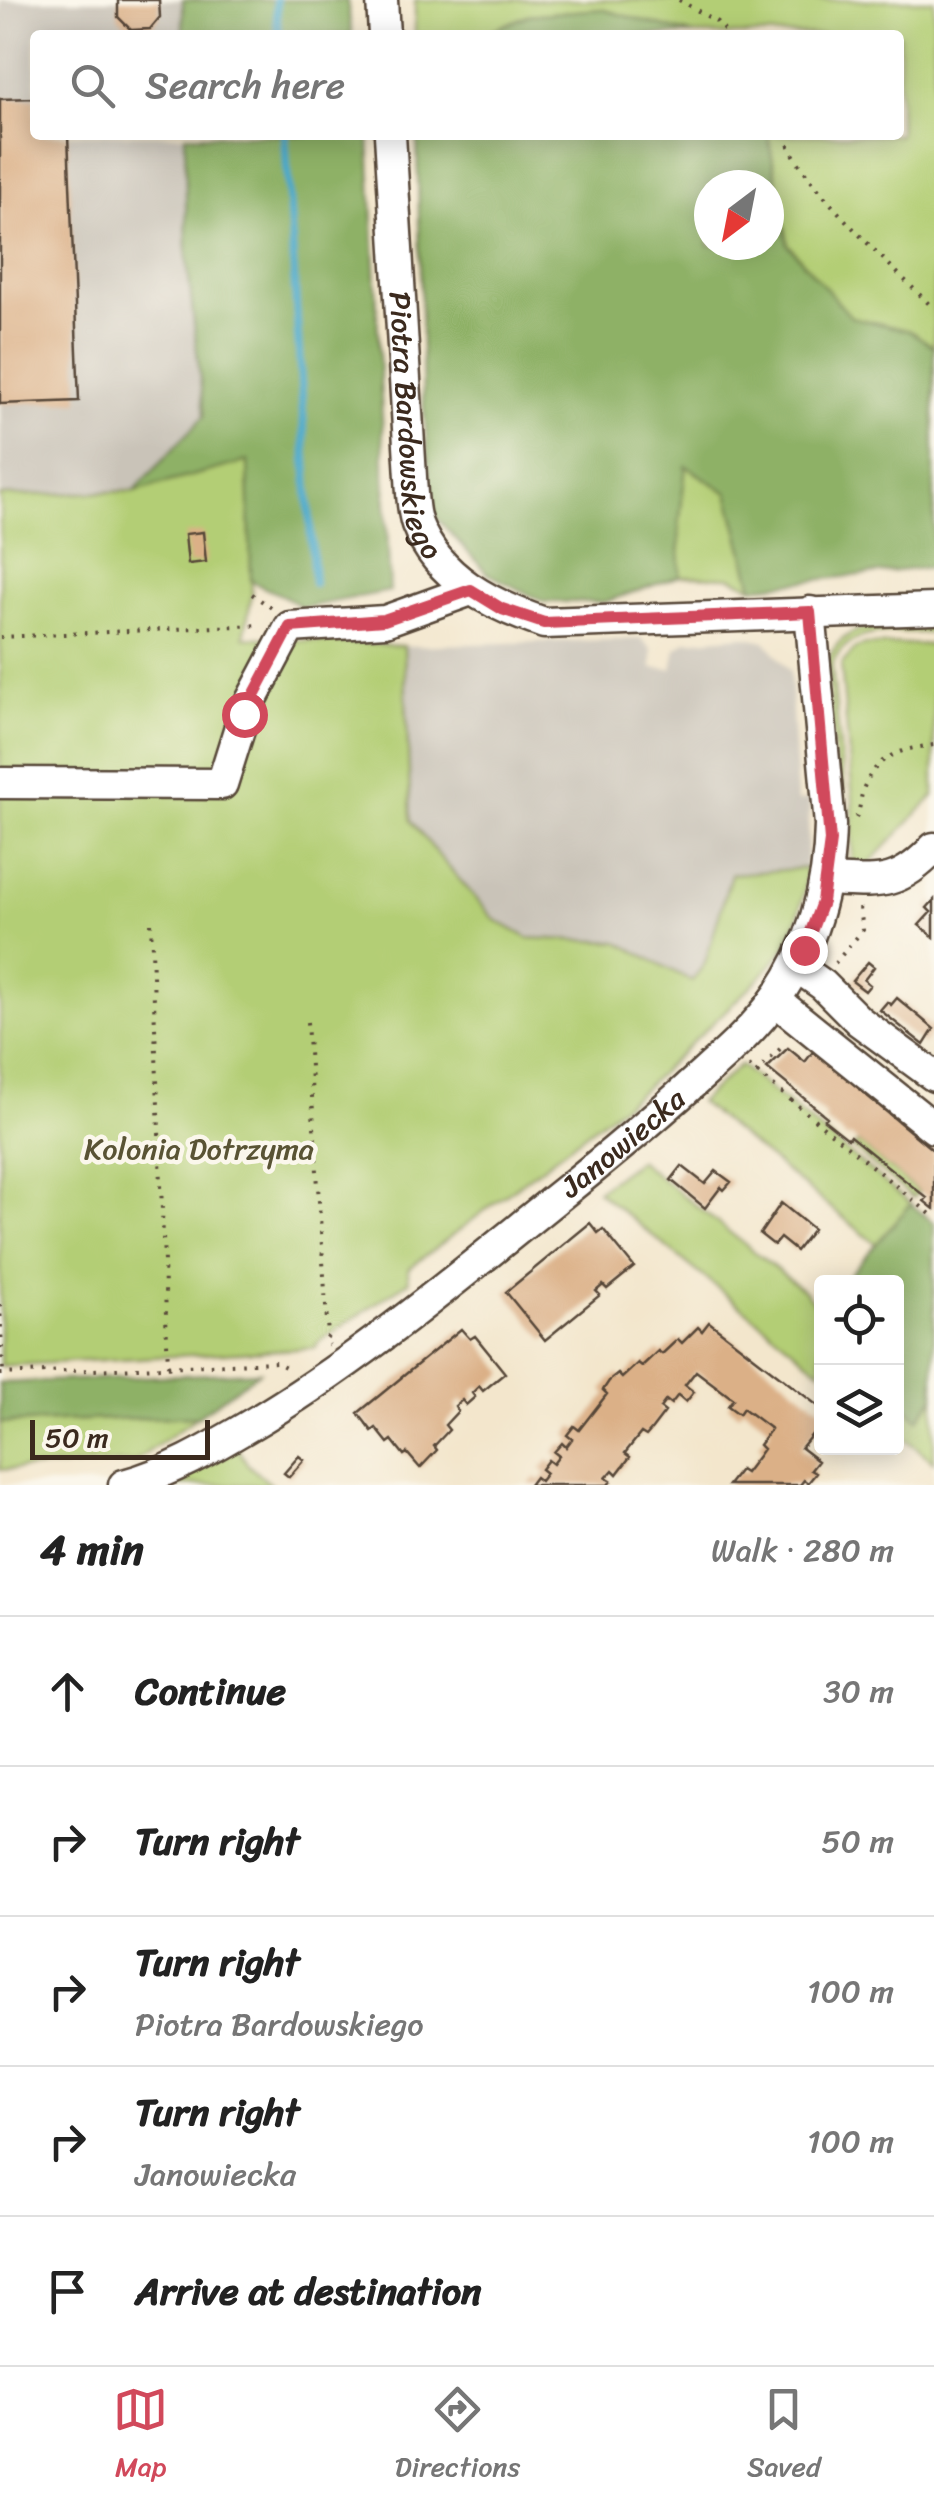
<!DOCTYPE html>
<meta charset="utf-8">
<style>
:root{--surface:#fff;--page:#f2f2f2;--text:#222;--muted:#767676;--line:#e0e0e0;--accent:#d1495b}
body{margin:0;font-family:Sriracha,sans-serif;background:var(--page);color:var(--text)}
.controls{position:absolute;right:30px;bottom:30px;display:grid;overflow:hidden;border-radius:10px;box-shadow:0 5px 25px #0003}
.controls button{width:90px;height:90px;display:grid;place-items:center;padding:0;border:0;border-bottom:2px solid var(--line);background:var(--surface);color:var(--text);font:50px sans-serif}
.compass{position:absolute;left:694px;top:170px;width:90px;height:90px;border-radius:50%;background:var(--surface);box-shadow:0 5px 25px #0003;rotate:212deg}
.scale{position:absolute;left:30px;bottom:25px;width:180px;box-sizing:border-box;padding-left:10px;border:5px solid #3b2a1e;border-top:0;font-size:28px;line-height:35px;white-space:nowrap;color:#3b2a1e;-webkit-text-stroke:8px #fbf7ec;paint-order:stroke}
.stop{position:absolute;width:30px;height:30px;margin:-22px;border:8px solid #d1495b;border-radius:50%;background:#fff}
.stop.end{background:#d1495b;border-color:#fff;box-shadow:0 2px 10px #0008}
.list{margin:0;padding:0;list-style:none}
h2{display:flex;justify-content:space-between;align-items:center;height:130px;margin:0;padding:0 40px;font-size:42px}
h2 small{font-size:32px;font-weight:400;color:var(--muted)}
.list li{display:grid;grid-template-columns:65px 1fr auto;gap:30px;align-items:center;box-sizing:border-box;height:150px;padding:0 40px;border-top:2px solid var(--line)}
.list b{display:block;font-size:38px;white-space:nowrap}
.list p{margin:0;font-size:32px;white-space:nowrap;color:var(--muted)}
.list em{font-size:32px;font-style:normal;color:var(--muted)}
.icon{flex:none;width:55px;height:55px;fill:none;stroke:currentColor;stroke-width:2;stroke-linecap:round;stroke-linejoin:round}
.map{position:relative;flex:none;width:934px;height:1485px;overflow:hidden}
.search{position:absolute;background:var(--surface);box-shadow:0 5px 25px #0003;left:30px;right:30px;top:30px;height:110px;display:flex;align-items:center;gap:25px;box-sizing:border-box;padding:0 35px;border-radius:10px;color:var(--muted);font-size:38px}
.sheet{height:880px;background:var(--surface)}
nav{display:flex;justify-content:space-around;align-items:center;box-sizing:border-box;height:140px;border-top:2px solid var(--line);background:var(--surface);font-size:28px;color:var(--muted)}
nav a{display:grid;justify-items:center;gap:5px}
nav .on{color:var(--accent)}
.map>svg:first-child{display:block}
.industrial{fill:#c9c3b8}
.green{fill:#b3ce74;stroke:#777c49;stroke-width:2.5}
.forest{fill:#8eb166;stroke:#646e42;stroke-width:2.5;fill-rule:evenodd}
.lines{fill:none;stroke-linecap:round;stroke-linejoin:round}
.stream{stroke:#4ca9ca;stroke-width:8}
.building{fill:#dbb087}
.minor-casing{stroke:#574638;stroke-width:35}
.path{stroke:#574638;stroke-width:4;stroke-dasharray:2.5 8;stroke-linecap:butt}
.minor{stroke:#fff;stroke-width:30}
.route{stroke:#d1495b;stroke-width:12}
.labels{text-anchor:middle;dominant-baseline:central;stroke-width:9;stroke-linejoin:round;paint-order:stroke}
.street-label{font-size:30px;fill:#3b2a1e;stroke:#fbf7ec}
.park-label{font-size:30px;fill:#595334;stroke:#fbf7ec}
</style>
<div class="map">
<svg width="934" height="1485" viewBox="0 0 934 1485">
<rect width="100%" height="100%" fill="#fbf7ec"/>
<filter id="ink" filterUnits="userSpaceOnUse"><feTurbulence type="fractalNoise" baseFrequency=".01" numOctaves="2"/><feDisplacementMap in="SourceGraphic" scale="20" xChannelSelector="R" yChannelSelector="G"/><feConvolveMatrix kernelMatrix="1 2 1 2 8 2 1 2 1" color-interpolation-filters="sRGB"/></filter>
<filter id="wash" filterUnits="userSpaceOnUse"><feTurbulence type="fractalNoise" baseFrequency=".0048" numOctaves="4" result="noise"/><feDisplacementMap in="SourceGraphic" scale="40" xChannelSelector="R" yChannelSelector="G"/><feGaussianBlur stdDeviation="2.25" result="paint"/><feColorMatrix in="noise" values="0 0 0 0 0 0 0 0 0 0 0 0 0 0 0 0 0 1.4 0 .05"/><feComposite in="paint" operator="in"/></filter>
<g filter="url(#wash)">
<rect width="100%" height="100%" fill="#f3e6cc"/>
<path class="industrial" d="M0,0H183V35H35V135H185L187,260L204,416L134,491L0,496Z
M743,636L765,641L790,671L797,802L810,799L806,868L731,874L705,963L692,982L618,942L528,938L494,920L411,821L404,646L642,639L652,650V668L672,669L676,649L686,641Z"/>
<path class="green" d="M415,0H934V347L910,331L851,318L788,244L768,135H899V35H693L601,9L528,15L482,35H415Z
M248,461L252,594L244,637L404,646L411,821L439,856L494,919L528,938L618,942L692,981L705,963L731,874L806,868L805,888L792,940L762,976L640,1092L408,1269L409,1281L321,1340L315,1348L0,1366V496L134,491Z
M685,466L728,493L753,587L730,577L680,576L679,526Z
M934,625V633C896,634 848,624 832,666L844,783L846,866L843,862L827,662C845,616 892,626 934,625Z
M934,644V796L862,871H852L853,802L841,665L856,648L864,645Z
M740,1065L911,1204L876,1244L699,1102Z
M858,1142L919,1192L913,1198L853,1148Z
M638,1160L804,1291L821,1312V1371L597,1191Z
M896,1397L918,1419L934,1397V1462L897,1432Z
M198,1416L134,1462L0,1470V1423Z
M237,1447L248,1465L272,1485H171Z"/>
<path class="forest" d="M183,0H347L352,35H183Z
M601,9L693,35H482L528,15Z
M185,135H369L390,591L301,608C287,594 269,592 251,581L248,461L134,491L204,416L187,260Z
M417,135H768L788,245L851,317L910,331L934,347V567L753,587L728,493L686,466L679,526L680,576L605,602H544L487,573L433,514L423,399ZM709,185H769V245H709Z
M911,1204L934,1223V1397L918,1419L897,1397L896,1282H843Z
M259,1372L198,1416L0,1423V1383Z"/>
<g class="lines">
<path class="stream" d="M276,0L278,35
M285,135L314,583"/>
</g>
<g id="blocks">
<path class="building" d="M118,0H159L160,17L150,29L131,30L118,17Z
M35,98V135H68L79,401L0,404V99Z
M203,532L206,562L188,564L185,534Z
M934,900V937L919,925L931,912L927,908Z
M868,962L874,967L864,980L870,985L865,991L852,981Z
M897,998L934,1029L924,1045L880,1010L887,1002L891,1005Z
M788,1048L805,1062L816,1048L863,1086L860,1090L934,1151V1209L924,1201L927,1198L850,1136L848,1139L824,1120L827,1117L767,1068Z
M682,1166L705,1184L716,1171L731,1182L724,1190L721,1187L705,1208L671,1180Z
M781,1203L813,1229L796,1251L780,1238L774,1245L760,1234Z
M590,1223L598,1233L603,1229L634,1267L607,1289L603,1285L596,1291L600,1295L545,1340L506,1292Z
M709,1322L822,1409V1422L801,1448L818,1461L811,1470L816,1473L808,1483L804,1480L800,1485H728L740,1470L745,1473L758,1456L763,1449L759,1445L771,1429L743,1408L739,1414L728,1406L733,1399L696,1371L685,1385L694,1392L686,1402L678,1395L671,1404L666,1400L660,1408L665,1412L652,1429L646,1436L641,1433L625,1453L630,1457L617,1474L613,1470L606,1478L611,1481L608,1485H529L535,1477L540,1481L546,1473L541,1469L548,1460L553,1464L559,1456L554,1452L562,1443L566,1447L572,1439L567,1435L574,1426L579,1430L607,1394L603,1390L609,1381L618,1374L622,1378L638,1363L642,1366L658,1351L662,1354L678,1339L682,1343L698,1327L702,1331Z
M461,1329L470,1339L475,1336L505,1373L483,1391L479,1386L472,1393L475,1397L466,1405L462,1400L455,1406L458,1411L445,1425L449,1430L434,1446L437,1450L420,1468L407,1453L404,1455L392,1440L388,1443L376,1428L372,1431L358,1413Z
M299,1456L304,1460L289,1477L284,1473Z"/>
</g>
</g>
<g filter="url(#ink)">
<use href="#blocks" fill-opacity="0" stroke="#574638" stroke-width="2.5"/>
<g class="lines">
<defs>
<g id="minor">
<path d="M382,0L384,35"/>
<path id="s1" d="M390,135L411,477C412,492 412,510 417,524C438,579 492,605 544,623L934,609"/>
<path d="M0,783L222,784L244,714L290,627L385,621L471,590"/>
<path d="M826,880C877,882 897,888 934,848"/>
<path d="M796,966L823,985L859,1021L934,1076"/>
<path d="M775,1000L934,1128"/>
<path id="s2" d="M124,1485C168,1473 208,1450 247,1427C358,1362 458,1277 559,1196C604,1160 649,1123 692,1084C722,1057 754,1030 777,997C813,945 829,888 830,825L810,612"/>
</g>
</defs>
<use href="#minor" class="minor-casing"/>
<path class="path" d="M679,0L717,22L728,35
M784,135C804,188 892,266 934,309
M252,594L273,609
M0,637L260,625
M856,818C861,808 860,797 864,787C878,754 902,749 934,745
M151,923L168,1367
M835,963L863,930L860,908
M307,1022L328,1336L325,1340L329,1345
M749,1066L934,1217
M756,1073L785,1044
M791,1101L797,1093
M0,1304L3,1374
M0,1374L276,1362L289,1369"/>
<use href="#minor" class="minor"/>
</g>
</g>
<g class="lines" filter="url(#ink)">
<path class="route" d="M244,714L290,627L384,620L471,590L502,609L544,623L810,612L830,841L822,902L804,950"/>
</g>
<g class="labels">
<g class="street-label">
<text stroke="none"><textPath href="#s1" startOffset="292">Piotra Bardowskiego</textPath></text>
<text stroke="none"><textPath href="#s2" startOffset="608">Janowiecka</textPath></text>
</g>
<g class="park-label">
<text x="199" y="1149">Kolonia Dotrzyma</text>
</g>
</g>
</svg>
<div class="controls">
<button><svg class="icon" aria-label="locate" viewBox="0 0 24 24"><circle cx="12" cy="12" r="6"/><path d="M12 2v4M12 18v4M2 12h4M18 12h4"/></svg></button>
<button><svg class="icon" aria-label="layers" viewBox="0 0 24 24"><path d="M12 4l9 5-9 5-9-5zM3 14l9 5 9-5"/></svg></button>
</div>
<svg class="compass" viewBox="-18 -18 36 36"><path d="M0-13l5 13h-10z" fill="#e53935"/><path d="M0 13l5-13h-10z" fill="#767676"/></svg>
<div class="scale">50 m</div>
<div class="stop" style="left:244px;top:714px"></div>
<div class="stop end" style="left:804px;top:950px"></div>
<div class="search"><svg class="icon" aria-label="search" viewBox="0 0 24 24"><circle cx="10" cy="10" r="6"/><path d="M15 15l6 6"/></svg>Search here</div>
</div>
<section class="sheet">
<h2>4 min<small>Walk · 280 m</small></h2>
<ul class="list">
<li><svg class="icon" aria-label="ahead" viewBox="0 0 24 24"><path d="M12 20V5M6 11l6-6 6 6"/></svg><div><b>Continue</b></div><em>30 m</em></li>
<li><svg class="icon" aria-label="right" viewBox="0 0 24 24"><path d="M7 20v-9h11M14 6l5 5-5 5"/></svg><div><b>Turn right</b></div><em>50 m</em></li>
<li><svg class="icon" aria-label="right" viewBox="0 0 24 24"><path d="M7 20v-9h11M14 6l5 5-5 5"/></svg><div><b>Turn right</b><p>Piotra Bardowskiego</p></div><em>100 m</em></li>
<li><svg class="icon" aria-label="right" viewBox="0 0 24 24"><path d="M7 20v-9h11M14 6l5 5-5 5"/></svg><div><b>Turn right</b><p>Janowiecka</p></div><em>100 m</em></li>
<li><svg class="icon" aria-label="arrive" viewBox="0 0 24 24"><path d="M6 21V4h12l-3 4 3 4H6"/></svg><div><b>Arrive at destination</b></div></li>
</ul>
</section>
<nav>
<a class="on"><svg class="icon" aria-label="map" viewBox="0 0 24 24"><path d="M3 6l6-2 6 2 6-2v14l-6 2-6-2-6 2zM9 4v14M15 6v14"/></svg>Map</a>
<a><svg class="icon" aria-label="directions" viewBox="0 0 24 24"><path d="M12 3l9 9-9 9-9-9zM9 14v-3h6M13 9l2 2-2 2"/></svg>Directions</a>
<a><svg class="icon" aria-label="saved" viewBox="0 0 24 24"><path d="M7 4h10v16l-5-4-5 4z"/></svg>Saved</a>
</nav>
